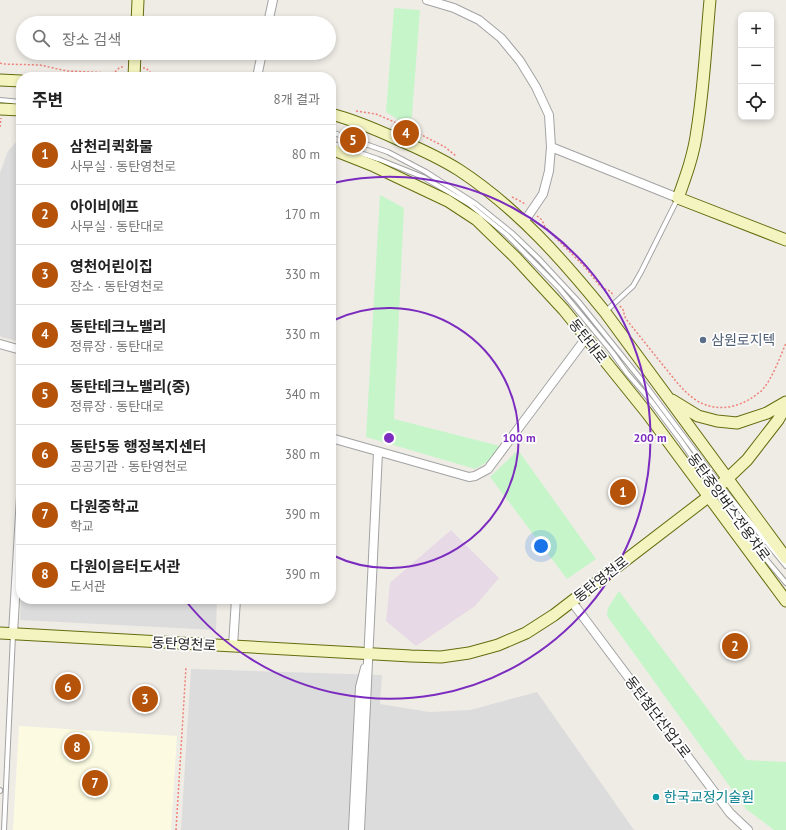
<!DOCTYPE html>
<html lang="ko">
<meta charset="utf-8">
<style>
:root{--surface:#fff;--page:#f6f6f6;--text:#222;--muted:#767676;--line:#e0e0e0;--accent:#b45309}
body{margin:0;font-family:"PT Sans","Noto Sans KR",sans-serif;background:var(--page);color:var(--text)}
.controls{position:absolute;right:12px;top:12px;display:grid;overflow:hidden;border-radius:8px;box-shadow:0 2px 6px #0003}
.controls button{width:36px;height:36px;display:grid;place-items:center;padding:0;border:0;border-bottom:1px solid var(--line);background:var(--surface);color:var(--text);font:20px sans-serif}
.you{position:absolute;left:541px;top:546px;width:14px;height:14px;margin:-10px;border:3px solid #fff;border-radius:50%;background:#1a73e8;box-shadow:0 0 0 6px #1a73e833}
.badge{display:grid;place-items:center;width:26px;height:26px;border-radius:50%;background:var(--accent);color:#fff;font-size:13px;font-weight:700}
.pin{position:absolute;translate:-50% -50%;border:2px solid #fff;box-shadow:0 1px 4px #0006}
.list{margin:0;padding:0;list-style:none}
h2{display:flex;justify-content:space-between;align-items:center;height:52px;margin:0;padding:0 16px;font-size:17px}
h2 small{font-size:13px;font-weight:400;color:var(--muted)}
.list li{display:grid;grid-template-columns:26px 1fr auto;gap:12px;align-items:center;box-sizing:border-box;height:60px;padding:0 16px;border-top:1px solid var(--line)}
.list b{display:block;font-size:15px;white-space:nowrap}
.list p{margin:0;font-size:13px;white-space:nowrap;color:var(--muted)}
.list em{font-size:13px;font-style:normal;color:var(--muted)}
.icon{flex:none;width:22px;height:22px;fill:none;stroke:currentColor;stroke-width:2;stroke-linecap:round;stroke-linejoin:round}
.map{position:relative;flex:none;width:786px;height:830px;overflow:hidden}
.search{position:absolute;background:var(--surface);box-shadow:0 2px 6px #0003;left:16px;top:16px;width:320px;height:44px;display:flex;align-items:center;gap:10px;box-sizing:border-box;padding:0 14px;border-radius:22px;color:var(--muted);font-size:15px}
.panel{position:absolute;background:var(--surface);box-shadow:0 2px 6px #0003;left:16px;top:72px;width:320px;height:532px;border-radius:16px}
.map>svg:first-child{display:block}
.residential{fill:#dddcdc}
.industrial{fill:#e7d9e5}
.education{fill:#fcfbe2}
.park{fill:#c7f5ca}
.lines{fill:none;stroke-linecap:round;stroke-linejoin:round}
.lane-casing{stroke:#a3a3a3;stroke-width:6}
.street-casing{stroke:#a3a3a3;stroke-width:10}
.secondary-casing{stroke:#656d0f;stroke-width:13}
.path{stroke:#ed8279;stroke-width:1.5;stroke-dasharray:2 2;stroke-linecap:butt}
.lane{stroke:#fff;stroke-width:4}
.street{stroke:#fff;stroke-width:8}
.secondary{stroke:#f3f4bf;stroke-width:11}
.ring{fill:none;stroke:#7b2cbf;stroke-width:2}
.service-dot{fill:#5c6f8a;stroke:#fff;stroke-width:1.5}
.culture-dot{fill:#0f9aa8;stroke:#fff;stroke-width:1.5}
.labels{text-anchor:middle;dominant-baseline:central;stroke-width:3.5;stroke-linejoin:round;paint-order:stroke}
.service-label{font-size:14px;fill:#4e5e75;stroke:#fff;text-anchor:start}
.street-label{font-size:14px;fill:#1f1f1f;stroke:#fff}
.culture-label{font-size:14px;fill:#0d838f;stroke:#fff;text-anchor:start}
.centre{fill:#7b2cbf;stroke:#fff;stroke-width:2}
.ring-label{font-size:12px;text-anchor:middle;font-weight:bold;fill:#7b2cbf;stroke:#fff;stroke-width:3.5;stroke-linejoin:round;paint-order:stroke}
</style>
<div class="map">
<svg width="786" height="830" viewBox="0 0 786 830">
<rect width="100%" height="100%" fill="#efece6"/>
<path class="residential" d="M20,138H21V342L1,337L0,335V173L8,151Z
M21,595V599H217L216,630L20,620Z
M191,669L382,675L380,704L429,712L470,710L537,692L634,830H181Z"/>
<path class="industrial" d="M451,530L499,578L475,606L416,646L386,621L390,583Z"/>
<path class="education" d="M19,726L177,736L171,830H13Z"/>
<path class="park" d="M394,8L420,10L411,128L386,112Z
M380,195L404,208L394,419L500,446L492,459L475,469L366,437Z
M518,450L596,559L567,579L490,477Z
M619,591L746,760L786,762V830H774L746,809L607,616L608,608Z"/>
<g class="lines">
<defs>
<path id="lane" d="M0,100L21,102
M331,132L388,152L426,172L476,204L512,233L539,259L578,301L643,382L720,485L786,566
M331,143L378,159L423,177L469,204L507,235L559,288L612,352L627,373L651,401L681,441L749,539L786,583
M606,311L633,286L641,272L678,198
M0,791V790
M4,830L13,635"/>
<path id="street" d="M427,0L454,8L479,20L501,38L520,61L536,87L549,115L551,147
M268,23L273,0
M257,77L262,53
M524,222L543,194L549,171L551,147L678,198
M0,344L21,350
M331,438L469,477L475,476L488,469L586,338
M572,602L730,813L748,830
M13,634L21,496
M233,646L236,599
M353,830L360,687L365,668
M360,830L378,452"/>
<path id="secondary" d="M710,0C706,43 704,87 697,130C694,154 686,176 678,198L786,240
M137,23L138,0
M134,77L135,53
M0,80L21,81
M0,109L21,110
M331,114C354,120 375,129 397,139C418,148 440,158 459,170C517,208 562,259 605,312L786,558
M331,149L374,166L448,201L477,220L516,258L564,310L647,413L786,601
M672,400L698,416L717,421L737,423L767,413L786,402
M0,633L411,656L441,657L469,653L498,645L526,633L554,615L708,497L747,460L778,420L786,406"/>
</defs>
<use href="#lane" class="lane-casing"/>
<use href="#street" class="street-casing"/>
<use href="#secondary" class="secondary-casing"/>
<path class="path" d="M0,63L3,64L40,65L67,71L111,73L115,72L120,67H125
M143,68H146L151,73L157,75L189,77
M244,77L246,75H249
M356,111L376,114L406,127L445,147L456,156
M0,127L1,118
M512,197L522,202L526,205
M537,216L542,220L545,227L584,266L600,286L605,289L610,291L614,296
M620,306L624,311V315L626,319C638,334 650,349 662,364C672,376 681,389 693,398C713,413 737,409 756,395C758,393 761,392 763,389C773,377 780,357 786,343
M176,830L186,667"/>
<use href="#lane" class="lane"/>
<use href="#street" class="street"/>
<use href="#secondary" class="secondary"/>
</g>
<g class="ring">
<path d="M332 321A130 130 0 1 1 332 555"/>
<path d="M333 183A261 261 0 1 1 185 600"/>
</g>
<circle class="service-dot" cx="703" cy="340" r="4"/>
<circle class="culture-dot" cx="656" cy="797" r="4"/>
<g class="labels">
<g class="service-label">
<text x="711" y="340">삼원로지텍</text>
</g>
<g class="street-label">
<text transform="translate(588 341) rotate(52)">동탄대로</text>
<text transform="translate(729 507) rotate(54)">동탄중앙버스전용차로</text>
<text transform="translate(601 579) rotate(-38)">동탄영천로</text>
<text transform="translate(184 644) rotate(3)">동탄영천로</text>
<text transform="translate(658 717) rotate(53)">동탄첨단산업2로</text>
</g>
<g class="culture-label">
<text x="664" y="797">한국교정기술원</text>
</g>
</g>
<circle cx="389" cy="438" r="6" class="centre"/>
<g class="ring-label">
<text x="519" y="442">100 m</text>
<text x="650" y="442">200 m</text>
</g>
</svg>
<div class="controls">
<button>+</button>
<button>−</button>
<button><svg class="icon" aria-label="locate" viewBox="0 0 24 24"><circle cx="12" cy="12" r="6"/><path d="M12 2v4M12 18v4M2 12h4M18 12h4"/></svg></button>
</div>
<div class="you"></div>
<div class="pin badge" style="left:623px;top:492px">1</div>
<div class="pin badge" style="left:735px;top:646px">2</div>
<div class="pin badge" style="left:145px;top:699px">3</div>
<div class="pin badge" style="left:406px;top:133px">4</div>
<div class="pin badge" style="left:353px;top:140px">5</div>
<div class="pin badge" style="left:68px;top:687px">6</div>
<div class="pin badge" style="left:95px;top:783px">7</div>
<div class="pin badge" style="left:77px;top:747px">8</div>
<div class="search"><svg class="icon" aria-label="search" viewBox="0 0 24 24"><circle cx="10" cy="10" r="6"/><path d="M15 15l6 6"/></svg>장소 검색</div>
<section class="panel">
<h2>주변<small>8개 결과</small></h2>
<ul class="list">
<li><span class="badge">1</span><div><b>삼천리퀵화물</b><p>사무실 · 동탄영천로</p></div><em>80 m</em></li>
<li><span class="badge">2</span><div><b>아이비에프</b><p>사무실 · 동탄대로</p></div><em>170 m</em></li>
<li><span class="badge">3</span><div><b>영천어린이집</b><p>장소 · 동탄영천로</p></div><em>330 m</em></li>
<li><span class="badge">4</span><div><b>동탄테크노밸리</b><p>정류장 · 동탄대로</p></div><em>330 m</em></li>
<li><span class="badge">5</span><div><b>동탄테크노밸리(중)</b><p>정류장 · 동탄대로</p></div><em>340 m</em></li>
<li><span class="badge">6</span><div><b>동탄5동 행정복지센터</b><p>공공기관 · 동탄영천로</p></div><em>380 m</em></li>
<li><span class="badge">7</span><div><b>다원중학교</b><p>학교</p></div><em>390 m</em></li>
<li><span class="badge">8</span><div><b>다원이음터도서관</b><p>도서관</p></div><em>390 m</em></li>
</ul>
</section>
</div>
